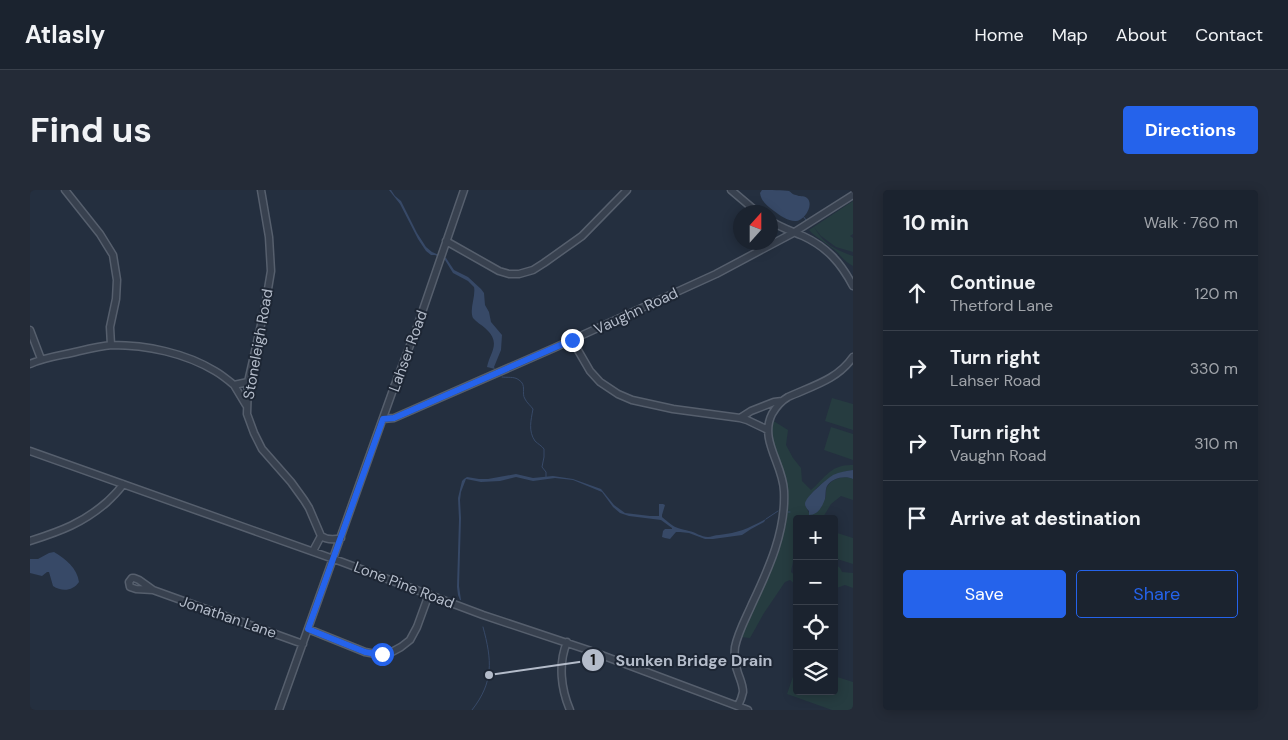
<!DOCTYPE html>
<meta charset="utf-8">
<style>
:root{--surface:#1b232f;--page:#242b37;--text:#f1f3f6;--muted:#a0a4aa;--line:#39404b;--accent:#2563eb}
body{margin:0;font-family:"DM Sans",sans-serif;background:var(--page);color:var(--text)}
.controls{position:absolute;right:15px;bottom:15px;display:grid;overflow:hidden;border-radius:5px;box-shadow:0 2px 12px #0003}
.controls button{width:45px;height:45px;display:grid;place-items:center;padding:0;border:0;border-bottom:1px solid var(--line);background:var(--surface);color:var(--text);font:25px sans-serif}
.compass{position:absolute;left:703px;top:15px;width:45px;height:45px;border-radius:50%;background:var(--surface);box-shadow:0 2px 12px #0003;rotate:21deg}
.stop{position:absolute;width:15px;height:15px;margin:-11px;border:4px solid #2563eb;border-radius:50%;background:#fff}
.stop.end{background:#2563eb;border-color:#fff;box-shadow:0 1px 5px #0008}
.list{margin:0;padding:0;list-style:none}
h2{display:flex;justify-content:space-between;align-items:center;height:65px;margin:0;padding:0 20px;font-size:21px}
h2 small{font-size:16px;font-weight:400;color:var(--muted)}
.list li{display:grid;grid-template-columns:32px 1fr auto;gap:15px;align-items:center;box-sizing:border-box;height:75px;padding:0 20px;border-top:1px solid var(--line)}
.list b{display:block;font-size:19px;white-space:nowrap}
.list p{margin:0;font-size:16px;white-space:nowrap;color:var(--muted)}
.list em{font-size:16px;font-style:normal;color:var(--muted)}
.actions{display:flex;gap:10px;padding:15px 20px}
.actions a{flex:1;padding:11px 0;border:1px solid var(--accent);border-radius:5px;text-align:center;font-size:18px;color:var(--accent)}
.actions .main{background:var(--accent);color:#fff}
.icon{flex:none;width:28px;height:28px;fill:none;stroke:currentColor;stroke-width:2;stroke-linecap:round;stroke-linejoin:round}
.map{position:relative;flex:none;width:823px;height:520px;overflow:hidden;border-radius:5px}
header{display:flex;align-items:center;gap:30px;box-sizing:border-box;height:70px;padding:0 25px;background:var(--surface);border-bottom:1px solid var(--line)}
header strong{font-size:24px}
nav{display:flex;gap:28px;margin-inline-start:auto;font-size:18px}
.intro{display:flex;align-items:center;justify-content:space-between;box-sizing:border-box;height:120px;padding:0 30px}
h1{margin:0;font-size:35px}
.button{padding:12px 22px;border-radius:5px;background:var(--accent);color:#fff;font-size:18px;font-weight:700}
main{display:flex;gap:30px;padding:0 30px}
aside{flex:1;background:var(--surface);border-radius:5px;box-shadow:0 2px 12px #0003}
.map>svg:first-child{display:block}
.green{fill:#263c40}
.water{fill:#374967}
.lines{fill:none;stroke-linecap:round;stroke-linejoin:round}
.stream{stroke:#374967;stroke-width:1}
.minor-casing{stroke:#565f6d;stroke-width:9}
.minor{stroke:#38414f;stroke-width:6}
.route{stroke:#2563eb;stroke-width:6}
.labels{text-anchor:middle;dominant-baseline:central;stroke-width:4;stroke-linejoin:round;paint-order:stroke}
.street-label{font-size:15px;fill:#b4bcca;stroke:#1d2634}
.leader{fill:none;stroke:#b4bcca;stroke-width:2}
.callout-dot{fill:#b4bcca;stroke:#1d2634;stroke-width:2}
.mark-label{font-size:15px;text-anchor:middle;font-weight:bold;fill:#111}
.callout-label{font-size:16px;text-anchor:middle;font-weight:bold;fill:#b4bcca;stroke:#1d2634;stroke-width:4;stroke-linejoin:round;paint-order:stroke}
</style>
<header>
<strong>Atlasly</strong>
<nav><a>Home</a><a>Map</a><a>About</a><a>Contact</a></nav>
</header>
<div class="intro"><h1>Find us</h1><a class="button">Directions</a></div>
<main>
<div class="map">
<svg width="823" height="520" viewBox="0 0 823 520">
<rect width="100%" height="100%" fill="#242f3f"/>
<path class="green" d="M823,11V44L820,46L823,48V62L806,57L791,46L784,37C795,55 804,59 823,66V76C816,72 813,69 808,63C799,54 787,49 779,40Z
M802,208L823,214V240L795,231Z
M742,230L758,240L756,255L763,268L771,278L772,291L781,300C796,287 801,274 823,275V280C805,282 782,297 775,315L779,323C784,319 792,314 795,309C797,305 795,300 797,297C802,288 815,285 823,289V310L811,306L801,314L792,329H767V350L761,382L767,387V396L760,390L755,392L734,423L720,448L711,447L743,375L748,361L757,308L756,291L745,261L740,244Z
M801,237L823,244V270L794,260Z
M804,342L823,348V374L804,368Z
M804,373L810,378L812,382L823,383V398L815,395L804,399Z
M767,475V501H804V486L823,492V520H802L757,504Z"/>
<path class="water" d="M359,0H361L365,6L371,11L387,43L396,57L402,62L416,68L424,80L438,87L451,99L454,103L455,115L459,122L461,132L472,145L471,160L464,177L465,179L457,177C460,162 472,153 455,138C452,135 446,132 443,128C439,119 446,106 444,97L438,91L423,83L415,70L405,65H401L396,61L388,49L370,14Z
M732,0C739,0 754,0 759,1C761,2 763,5 766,5C770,7 773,5 777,8C785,15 773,32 765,31C758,31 749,25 744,21C737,16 731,11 730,3Z
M823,280V289C815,285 802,288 797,296C795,300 796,305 795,309C792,317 788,325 779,325V321C778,320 775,317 775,314C775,307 797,289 803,285C810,282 816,281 823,280Z
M486,284L503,288L523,286L543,289L571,299L584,315L595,323L620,326H629V314H633L635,315L632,325V327C645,338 644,337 659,341C665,342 671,347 678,347C681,347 685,345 689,345C709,343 719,338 736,329L734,332L721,339L712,345L683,349H675L659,343L650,342H646L640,349L635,348L632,347L633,341L635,339H642V338L631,330L599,326L590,323L583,317L572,302L543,290L525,288L503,291L486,287L470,291L451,292L436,289L431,302L430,310L431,328L429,396L431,410H430L428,405L427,397L429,329L428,308L432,291L434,289L437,287L449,289H458Z
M24,362C36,369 47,378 49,392C43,401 32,402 23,396L19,382H17L12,386L0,383V369H8L19,363Z"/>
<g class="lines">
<path class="stream" d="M773,26L776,30
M472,187C477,188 484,186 489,190C497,195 491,203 495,209C497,213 501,216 503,219C501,230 498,241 505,251C508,254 512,256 514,259V267L512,277L516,282V287
M758,322H760
M736,329L748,321
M442,520C464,492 462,470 453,437"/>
<defs>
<path id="minor" d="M35,0L70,44L83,65L87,90L86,109L80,137L81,155
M231,0L239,47L241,81L235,117L218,192L217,224L224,243L232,259L261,292L274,310L279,318L291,346L283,361
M701,0L727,22
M741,31C751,38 762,41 773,46C797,57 811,73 823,96
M416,51L469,81L479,84H489L503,80L514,73L552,46L597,0
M0,140L11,169
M542,150L560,181L570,192L588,204L602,210L643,219L710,228L721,221L744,212L752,211
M0,174C13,168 27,166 41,163C54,160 68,156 82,155C117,155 155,163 185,181C192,185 198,190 204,195L218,192
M204,195L216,215
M710,228L717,230L738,240
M353,229L364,228L524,158L686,84L763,43L823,5
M0,261L312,372L453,425L558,460L718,520
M291,346C297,350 304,350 311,348
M0,351C31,341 53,333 77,312C83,306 89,301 93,294
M123,400L106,399L100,397L99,392L102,388H104L109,390L123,400L273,454
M278,439L335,462L346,464L360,463L371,457L380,450L387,437L399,404
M537,452C528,474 531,499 540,520
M708,516C710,512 712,507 713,502C713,495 710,489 708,483C705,475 704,466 705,457C708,442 716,428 722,414C739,378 756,341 754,301C753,274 729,250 742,224C746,217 751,211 758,207C782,196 807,190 823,167
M249,520L364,197L387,137L434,0"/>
</defs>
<use href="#minor" class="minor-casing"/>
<use href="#minor" class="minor"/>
</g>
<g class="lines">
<path class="route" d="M352,464H346L335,462L278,439L353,229L364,228L542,150"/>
</g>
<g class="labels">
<g class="street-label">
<text transform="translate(606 121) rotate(-25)">Vaughn Road</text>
<text transform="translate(228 154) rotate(-80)">Stoneleigh Road</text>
<text transform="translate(378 161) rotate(-70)">Lahser Road</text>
<text transform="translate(374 395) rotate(21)">Lone Pine Road</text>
<text transform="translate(198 427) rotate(19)">Jonathan Lane</text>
</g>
</g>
<path class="leader" d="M459 485L563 470"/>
<g class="callout-dot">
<circle cx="459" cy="485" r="5"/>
<circle cx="563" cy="470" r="12"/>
</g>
<g class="mark-label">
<text x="563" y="475">1</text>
</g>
<g class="callout-label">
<text x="664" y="476">Sunken Bridge Drain</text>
</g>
</svg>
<div class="controls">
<button>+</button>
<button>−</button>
<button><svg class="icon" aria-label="locate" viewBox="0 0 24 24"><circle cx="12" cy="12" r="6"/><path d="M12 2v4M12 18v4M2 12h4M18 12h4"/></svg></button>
<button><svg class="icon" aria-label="layers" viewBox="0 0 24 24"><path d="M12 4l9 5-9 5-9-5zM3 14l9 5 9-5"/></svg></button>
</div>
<svg class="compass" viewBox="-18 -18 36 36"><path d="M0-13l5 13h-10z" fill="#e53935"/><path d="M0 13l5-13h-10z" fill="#a0a4aa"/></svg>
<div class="stop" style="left:352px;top:464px"></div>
<div class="stop end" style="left:542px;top:150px"></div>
</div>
<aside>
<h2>10 min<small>Walk · 760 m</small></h2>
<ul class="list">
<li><svg class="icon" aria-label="ahead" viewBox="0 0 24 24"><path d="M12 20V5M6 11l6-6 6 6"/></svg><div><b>Continue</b><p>Thetford Lane</p></div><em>120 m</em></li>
<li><svg class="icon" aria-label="right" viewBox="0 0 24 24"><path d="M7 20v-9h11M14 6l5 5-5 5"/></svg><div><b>Turn right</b><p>Lahser Road</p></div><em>330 m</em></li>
<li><svg class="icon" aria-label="right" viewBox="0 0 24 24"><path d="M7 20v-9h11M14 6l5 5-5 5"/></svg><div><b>Turn right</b><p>Vaughn Road</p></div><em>310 m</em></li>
<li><svg class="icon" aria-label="arrive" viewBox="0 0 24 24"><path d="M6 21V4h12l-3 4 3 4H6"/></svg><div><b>Arrive at destination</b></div></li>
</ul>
<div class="actions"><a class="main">Save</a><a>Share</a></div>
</aside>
</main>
